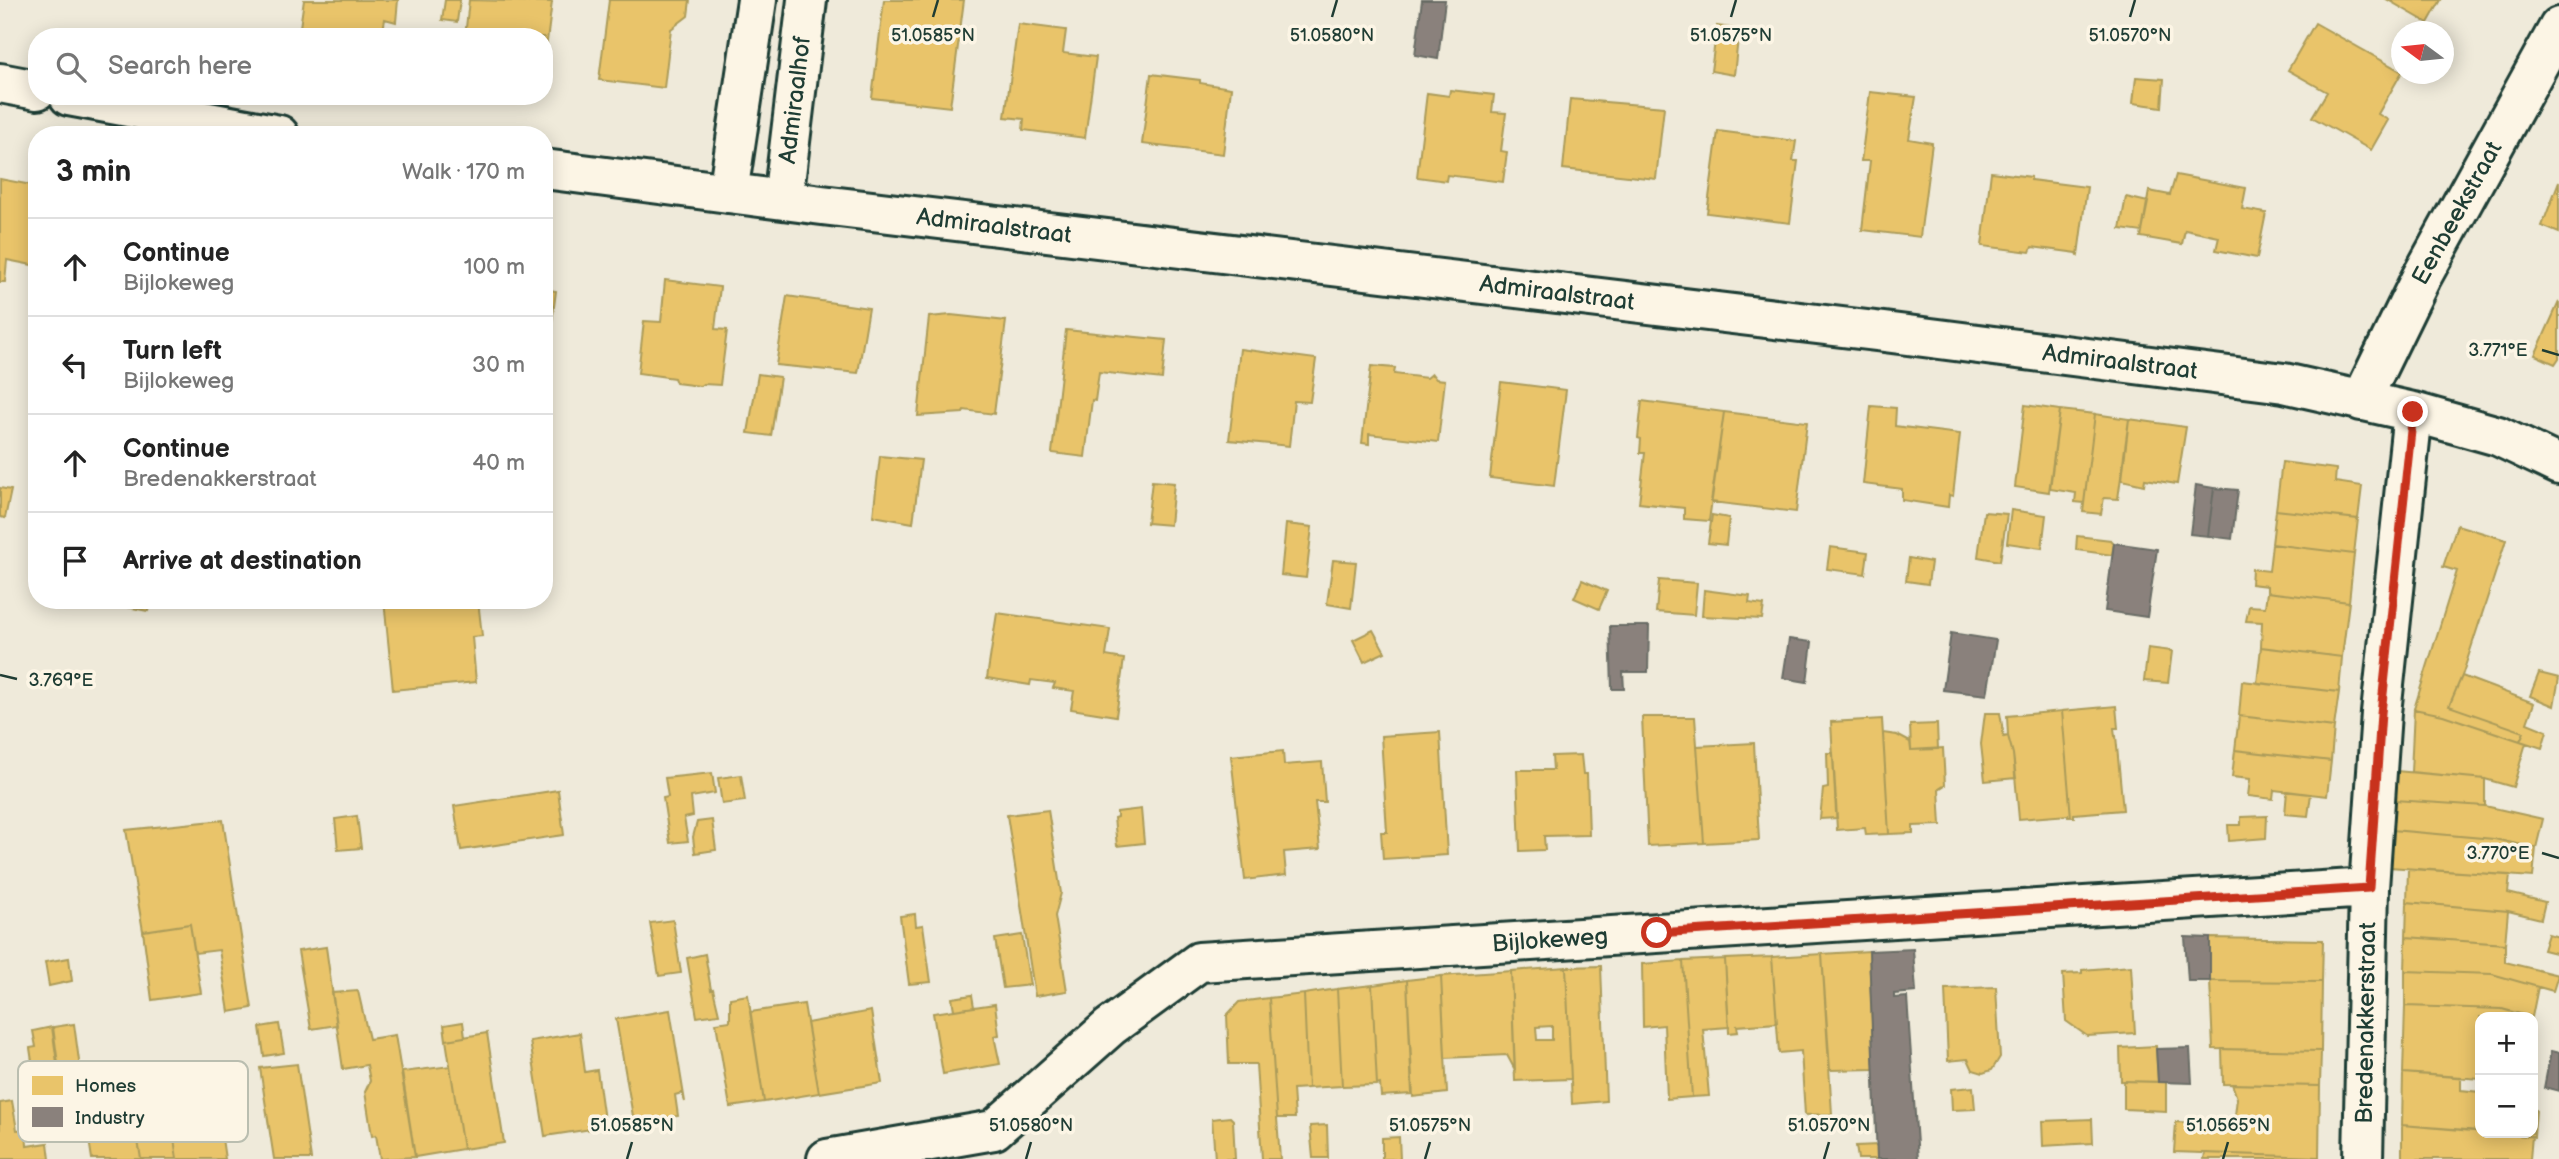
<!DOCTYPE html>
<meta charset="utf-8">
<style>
:root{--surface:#fff;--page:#f2f2f2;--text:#222;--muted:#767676;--line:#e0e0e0}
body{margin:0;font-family:"Balsamiq Sans",sans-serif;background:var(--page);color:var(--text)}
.controls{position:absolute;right:21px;bottom:21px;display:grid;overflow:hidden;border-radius:14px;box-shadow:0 4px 18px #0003}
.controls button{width:63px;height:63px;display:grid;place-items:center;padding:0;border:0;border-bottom:2px solid var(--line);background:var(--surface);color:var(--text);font:35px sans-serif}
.compass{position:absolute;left:2391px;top:21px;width:63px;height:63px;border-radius:50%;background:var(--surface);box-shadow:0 4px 18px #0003;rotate:285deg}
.stop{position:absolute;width:21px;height:21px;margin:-16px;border:5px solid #c8321e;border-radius:50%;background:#fff}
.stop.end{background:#c8321e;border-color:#fff;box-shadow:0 2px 7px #0008}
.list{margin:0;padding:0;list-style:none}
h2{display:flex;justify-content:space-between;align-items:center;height:91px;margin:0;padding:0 28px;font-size:30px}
h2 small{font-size:23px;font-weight:400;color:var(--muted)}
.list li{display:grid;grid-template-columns:46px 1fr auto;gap:21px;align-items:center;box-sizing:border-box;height:98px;padding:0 28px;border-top:2px solid var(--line)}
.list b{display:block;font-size:26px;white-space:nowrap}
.list p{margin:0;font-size:23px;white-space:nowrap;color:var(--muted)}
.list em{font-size:23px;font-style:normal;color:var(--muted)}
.icon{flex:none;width:38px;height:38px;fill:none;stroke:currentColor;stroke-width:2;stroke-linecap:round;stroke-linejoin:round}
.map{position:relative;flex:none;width:2559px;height:1159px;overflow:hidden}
.search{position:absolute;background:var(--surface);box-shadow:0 4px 18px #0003;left:28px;top:28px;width:525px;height:77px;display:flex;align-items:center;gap:18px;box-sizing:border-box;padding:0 24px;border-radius:28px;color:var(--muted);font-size:26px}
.panel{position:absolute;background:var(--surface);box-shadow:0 4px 18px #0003;left:28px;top:126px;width:525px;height:483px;border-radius:28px}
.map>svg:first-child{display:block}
.homes{fill:#e9c46a;stroke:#ac9c5a;stroke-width:2;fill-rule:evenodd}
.industry{fill:#8a817c;stroke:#6a6d66;stroke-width:2}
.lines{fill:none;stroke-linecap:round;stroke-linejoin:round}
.street-casing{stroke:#1f3d34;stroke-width:44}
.street{stroke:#fcf5e5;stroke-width:38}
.route{stroke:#c8321e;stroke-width:9}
.ticks{fill:none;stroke:#1f3d34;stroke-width:2.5}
.labels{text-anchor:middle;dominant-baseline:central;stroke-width:7;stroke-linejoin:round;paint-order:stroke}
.street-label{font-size:24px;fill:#1f3d34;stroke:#fcf5e5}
.key{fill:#fcf5e5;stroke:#babeb0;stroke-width:2}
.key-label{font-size:19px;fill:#1f3d34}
.ticks-label{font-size:18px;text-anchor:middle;fill:#1f3d34;stroke:#fcf5e5;stroke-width:7;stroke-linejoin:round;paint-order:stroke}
</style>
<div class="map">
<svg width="2559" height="1159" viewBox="0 0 2559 1159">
<rect width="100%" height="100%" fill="#efeada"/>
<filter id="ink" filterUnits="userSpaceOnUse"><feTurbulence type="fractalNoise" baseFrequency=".0143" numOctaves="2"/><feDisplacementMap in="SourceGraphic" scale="14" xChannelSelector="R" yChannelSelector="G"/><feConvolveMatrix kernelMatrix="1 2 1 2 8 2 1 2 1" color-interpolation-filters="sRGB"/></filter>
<g filter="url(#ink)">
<path class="homes" d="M304,0H398L396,22L385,19L382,37H320L299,34Z
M445,0H460L457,22L442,20Z
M469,0L552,2L544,65V37H465Z
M609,0H690L688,16L671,29L664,88L599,80Z
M884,0H964L950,107L872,98Z
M2388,0H2441L2428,23Z
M2315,23L2402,72L2378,114L2388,120L2371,150L2312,117L2327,92L2288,70Z
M1018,24L1066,30L1063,53L1096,57L1085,138L1023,130L1024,119L1005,117Z
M1717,26L1739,29L1734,75L1711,71Z
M1151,74L1200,80V83L1231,88L1223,154L1142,144Z
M2136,77L2164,79L2162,107L2133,103Z
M1450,90L1494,95L1492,112L1506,113L1501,151L1507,152L1503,182L1447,175L1446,181L1417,177L1427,93L1449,96Z
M1870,92L1916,97L1909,139L1932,143L1920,237L1862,230L1870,161H1861Z
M1570,99L1664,107L1656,179L1563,169Z
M1718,131L1796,141L1793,161H1798L1790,223L1707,213Z
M1991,172L2031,177V180L2087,187L2078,255L2077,253L2032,247L2030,252L1982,246Z
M2176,175L2246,188L2242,209L2266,213L2257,258L2216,250L2219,237L2185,230L2182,244L2141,237L2149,191L2170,195Z
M0,179L37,186V266L7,260L5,282H0Z
M2559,181V233L2542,226Z
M2126,197L2148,202L2142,232L2120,229Z
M665,280L720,287L715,329L727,330L720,385L703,384L700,386L676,383L674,378L638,373L644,321L661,322Z
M544,289L556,291L548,353H544Z
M787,296L869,308L858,373L776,365Z
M2559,302V358L2555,364L2535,355Z
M951,315L1006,321L994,414L964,410L963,413L918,416L929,317Z
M1066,330L1166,340L1162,379L1099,372L1095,401L1092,400L1085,457L1052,453Z
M1240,349L1316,359L1310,402L1294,401L1289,446L1229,440Z
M1371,366L1395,368L1394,374L1427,378L1432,374L1436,379L1445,380L1438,442L1369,434V444L1362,443Z
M758,374L780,377L771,436L748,433Z
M1501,382L1566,390L1554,486L1490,478Z
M1642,401L1724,412L1709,521L1684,519V508L1639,503L1645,453H1640L1641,439L1638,438Z
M2025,405L2060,410L2049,492L2015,487Z
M1871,406L1896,408L1895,426L1960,434L1953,496L1949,495L1948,507L1902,500V489L1863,484Z
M2060,410L2095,414L2084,503L2075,502L2076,493L2050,489Z
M1724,412L1807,422L1796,512L1711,502Z
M2095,414L2129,419L2118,499L2104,498L2101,514L2083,512Z
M2129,419L2186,427L2177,484L2145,479L2144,485L2122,480Z
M880,456L921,460L913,523L873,516Z
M2282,462L2336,469L2335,482L2362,486L2358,519L2276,510Z
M1152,481L1174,483L1170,525L1147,523Z
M0,488L11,490L5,518L0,517Z
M2011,510L2046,515L2042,548L2007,543Z
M2276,510L2358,519L2354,554L2272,544Z
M1984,512L2007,514L2000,561L1978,557Z
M1712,515L1729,518L1726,545L1708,543Z
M1286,524L1312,527L1306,578L1281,575Z
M2457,525L2506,540L2462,676L2449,706L2524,732L2520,741L2443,715L2414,709L2457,571L2443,567Z
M2077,536L2111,540L2114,543L2112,555L2076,550Z
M2272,544L2354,554L2349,602L2267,592V586L2251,584L2252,569L2269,571Z
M1830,547L1868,552L1865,574L1827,569Z
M1909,558L1931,562L1928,584L1906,581Z
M1333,560L1356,562L1351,608L1327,604Z
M1582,580L1607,591L1599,609L1574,598Z
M1659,580L1697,583L1694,615L1656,612Z
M1704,590L1750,596L1749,603L1764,605L1762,619L1702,616Z
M2267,592L2349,602L2342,657L2261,647L2262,622L2246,621L2249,606L2265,607Z
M106,600H152L148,611L106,603Z
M384,600H478L482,636L472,637L476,682L393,690Z
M997,613L1110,629L1106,656L1124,659L1116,716L1071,709L1074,691L1053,688L1055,683L1031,680L1030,685L987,678Z
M1373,630L1385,652L1364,662L1353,640Z
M2261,647L2342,657L2339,692L2257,683Z
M2148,648L2172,651L2168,683L2144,681Z
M2539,673L2559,678L2554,706L2530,696Z
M2462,676L2534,703L2527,723L2547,731L2542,748L2520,741L2524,732L2449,706Z
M2242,681L2339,692L2334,727L2239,716Z
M2116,706L2118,728H2114L2115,736H2116L2123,810L2074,814V817H2071L2062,711Z
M2414,709L2443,715L2526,743L2513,787L2485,779L2411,772Z
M2062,711L2071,817H2068V815L2019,819L2013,754L2008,736L2007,716Z
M1985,713H2000L2004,737L2008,736L2013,754L2016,778L1985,781L1981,744Z
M2239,716L2334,727L2331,761L2235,750Z
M1642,717H1695L1704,843L1648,846Z
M1882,719L1889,834L1866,835L1865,828L1837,830L1831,722Z
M1937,724L1938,749L1911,750L1910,725Z
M1440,732L1447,855L1383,859L1381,832H1387L1381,736Z
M1883,733L1897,735L1910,742L1911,750L1943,748L1945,785L1939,789L1941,825L1913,826V833L1889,834Z
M1754,743L1759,840L1704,843L1697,746Z
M2235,750L2331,761L2327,796L2274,790L2273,799L2248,796L2250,779L2232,777Z
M1283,751L1284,765L1322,762L1325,802H1315L1320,849L1284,852L1286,875L1245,880L1231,756Z
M1827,753H1833L1837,818L1820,819L1823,789L1828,788Z
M1581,755L1583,774H1587L1589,835L1544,836L1545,850L1520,851L1517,770H1553L1552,756Z
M2396,771L2485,779V806L2395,800Z
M712,773L715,793L691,797L693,816L684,818L688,841L670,843L663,798L668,797L665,778Z
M741,775L745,801L722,804L718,778Z
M558,790L564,835L461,850L454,806Z
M2287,791L2311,794L2308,816L2285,814Z
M2395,800L2485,806L2543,819L2536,848L2494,839L2392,830Z
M1141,809L1144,843L1117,846L1114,818L1117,817V812Z
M1048,810L1061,893L1055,916L1067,991L1035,996L1007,815Z
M357,816L361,848L338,850L335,819Z
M2267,816L2266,838L2229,841L2228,825H2241V817Z
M223,820L252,1008L229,1012L219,950L195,953L190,924L143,931L126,830Z
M712,820L716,850L695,853L693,837L697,822Z
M2392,830L2494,839L2536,848L2533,877L2389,867Z
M2408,869L2510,875L2508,893L2545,902L2541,919L2508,911L2407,902Z
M2407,902L2508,911L2505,944L2406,937Z
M915,914L916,926L923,925L931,982L909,984L900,916Z
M673,920L681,973L659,976L650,923Z
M190,924L201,993L152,1000L143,931Z
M2548,934L2559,937V954L2543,950Z
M1022,935L1030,985L1003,988L995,939Z
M2406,937L2505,944V962L2558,975L2553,991L2492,974L2405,971Z
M2210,938L2323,940L2322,982L2210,981Z
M326,947L337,1025L311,1029L298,951Z
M1869,951L1874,1069L1830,1070L1822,954Z
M705,954L711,990L713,989L719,1014L697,1017L687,958Z
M1822,954L1832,1114L1805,1115L1801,1051L1779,1053L1772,957Z
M1772,957L1777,1023L1737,1026L1738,1032L1729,1033L1725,959Z
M69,958L72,981L49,986L45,962Z
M1725,959L1729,1027L1703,1029L1709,1096L1692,1097L1683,961Z
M1683,961L1692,1097L1667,1099L1664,1025L1643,1027L1642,964Z
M1601,966L1606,1101L1572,1104L1566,967Z
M2131,966L2135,1033L2087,1036L2066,1021L2063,974L2082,973V970Z
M1566,967L1571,1079L1515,1081L1511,971ZM1552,1026V1040H1537L1536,1027Z
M1511,971L1515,1070L1507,1055L1445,1058L1441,976Z
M2405,971L2492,974L2538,987L2532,1017L2502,1009L2405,1006Z
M1441,976L1447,1093L1413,1097L1407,980Z
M1407,980L1412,1094L1381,1096L1380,1084L1377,1085L1372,985Z
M2210,981L2322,982L2321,1051L2213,1049Z
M1372,985L1377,1085L1342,1086L1337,989Z
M1996,987L2000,1057L1992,1070L1983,1073L1973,1070L1968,1059L1948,1061L1945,989Z
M1337,989L1342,1086L1308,1088L1304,994Z
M358,991L369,1039L395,1035L415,1157L380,1159L376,1135L372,1136L365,1092L370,1081L367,1065L343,1069L332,993Z
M1304,994L1308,1088L1293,1089L1295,1118H1277L1269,998Z
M748,995L764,1102L730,1107L716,1023L730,1021V998Z
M972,995L974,1007L954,1010L952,998Z
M1269,998L1277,1118L1280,1159H1262L1256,1064H1229L1227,1015L1239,1002Z
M804,1004L819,1093L764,1102L750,1012Z
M995,1004L999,1035L994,1036L1000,1064L943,1074L933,1013Z
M2405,1006L2502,1009L2512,1012V1017H2480V1079L2403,1073Z
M670,1010L685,1102L682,1093L675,1095L678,1116L634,1122L616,1019Z
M871,1011L882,1083L819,1093L807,1023Z
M463,1022L465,1037L446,1040L444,1025Z
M74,1024L82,1083L61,1086L53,1027Z
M279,1024L284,1053L264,1056L260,1027Z
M52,1027L60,1084L36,1089L30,1048L36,1047L33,1031Z
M487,1033L504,1143L463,1149L446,1040Z
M580,1033L585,1072L597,1070L605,1127L545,1136L530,1041Z
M2156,1046L2158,1082L2121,1081L2120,1048Z
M2222,1049L2321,1051L2320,1086L2223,1084Z
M297,1064L311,1159H274L260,1068Z
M450,1066L463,1149L415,1157L402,1072Z
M2403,1073L2461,1077V1090L2480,1092V1131L2402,1125Z
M2124,1081L2166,1082V1111L2124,1109Z
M2232,1084L2320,1086L2319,1157L2174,1152L2176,1122L2234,1124L2237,1098Z
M1973,1087L1975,1109L1952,1110L1951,1089Z
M152,1088L156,1134L164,1131L172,1124L177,1159H141L130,1091Z
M130,1091L141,1159H92L88,1133L108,1129L112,1121L110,1107L116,1099Z
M12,1101L17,1130L26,1129L27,1146L48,1143L50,1159H0V1103Z
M194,1102L195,1107L217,1104L225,1159H177L169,1105Z
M2533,1110H2536L2534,1137L2495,1133H2533Z
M1230,1117L1233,1120L1235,1159H1215L1212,1119Z
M2092,1119L2093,1143L2043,1146L2042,1121Z
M1327,1125L1328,1158H1313L1310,1126Z
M2402,1125L2532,1136L2530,1159H2402Z
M1399,1137L1400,1159H1382V1138Z
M1877,1145V1159H1858L1856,1146Z
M2205,1153L2319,1157V1159H2204Z"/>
<path class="industry" d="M1422,0H1445L1438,59L1415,55Z
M2196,485L2214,488L2208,536L2190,534Z
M2214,488L2238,490L2232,539L2208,536Z
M2114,543L2157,549L2147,617L2105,611Z
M1610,626H1649L1648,672H1623L1624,689H1612Z
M1951,633L1996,640L1987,695L1943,690Z
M1789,639L1812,642L1807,682L1783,678Z
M2185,937L2210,938V981H2188Z
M1913,949L1916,992L1894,994V998L1907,997L1918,1159H1877L1869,951Z
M2190,1048L2192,1083L2158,1082L2156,1049Z
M2551,1051L2559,1053V1092L2544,1088Z"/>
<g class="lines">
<defs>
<path id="street" d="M0,83L37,90
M69,96L279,135
M544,169L822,205L1884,332L2284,383L2413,412L2498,436L2559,465
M728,193L757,0
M783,200L807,0
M2361,401L2421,278L2559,27
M827,1159L994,1130L1110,1027L1199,962L2369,888
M2363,1159L2369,888L2381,713L2413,412"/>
</defs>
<use href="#street" class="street-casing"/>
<use href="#street" class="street"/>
</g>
</g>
<g class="lines" filter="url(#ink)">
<path class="route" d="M1657,933L2369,888L2381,713L2413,412"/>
</g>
<path class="ticks" d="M933,17L938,0M1332,17L1337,0M1731,17L1736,0M2130,17L2135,0M2542,350L2559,355M0,675L17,679M2542,853L2559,858M627,1159L632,1142M1026,1159L1031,1142M1425,1159L1430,1142M1824,1159L1829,1142M2223,1159L2228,1142"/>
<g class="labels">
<g class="street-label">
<text transform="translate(795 100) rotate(-83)">Admiraalhof</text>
<text transform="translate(2457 213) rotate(-61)">Eenbeekstraat</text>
<text transform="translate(994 226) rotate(7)">Admiraalstraat</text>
<text transform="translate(1557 293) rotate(7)">Admiraalstraat</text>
<text transform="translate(2120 362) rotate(7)">Admiraalstraat</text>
<text transform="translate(1550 940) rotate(-4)">Bijlokeweg</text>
<text transform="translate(2366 1023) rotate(-89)">Bredenakkerstraat</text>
</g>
</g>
<rect x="18" y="1061" width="230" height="81" rx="10" class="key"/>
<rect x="32" y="1076" width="31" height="19" fill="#e9c46a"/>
<rect x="32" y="1107" width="31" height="20" fill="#8a817c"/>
<g class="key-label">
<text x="75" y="1092">Homes</text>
<text x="75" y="1124">Industry</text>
</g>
<g class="ticks-label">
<text x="933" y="41">51.0585°N</text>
<text x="1332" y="41">51.0580°N</text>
<text x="1731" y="41">51.0575°N</text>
<text x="2130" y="41">51.0570°N</text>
<text x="2498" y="356">3.771°E</text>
<text x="61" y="686">3.769°E</text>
<text x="2498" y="859">3.770°E</text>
<text x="632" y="1131">51.0585°N</text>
<text x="1031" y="1131">51.0580°N</text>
<text x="1430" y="1131">51.0575°N</text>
<text x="1829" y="1131">51.0570°N</text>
<text x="2228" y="1131">51.0565°N</text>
</g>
</svg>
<div class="controls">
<button>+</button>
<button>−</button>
</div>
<svg class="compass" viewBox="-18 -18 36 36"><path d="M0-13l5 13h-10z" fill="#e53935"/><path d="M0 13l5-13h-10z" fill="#767676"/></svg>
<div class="stop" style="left:1657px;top:933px"></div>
<div class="stop end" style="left:2413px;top:412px"></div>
<div class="search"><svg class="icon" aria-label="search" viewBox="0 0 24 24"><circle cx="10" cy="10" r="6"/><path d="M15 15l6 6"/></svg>Search here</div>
<section class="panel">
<h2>3 min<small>Walk · 170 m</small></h2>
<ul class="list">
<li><svg class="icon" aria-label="ahead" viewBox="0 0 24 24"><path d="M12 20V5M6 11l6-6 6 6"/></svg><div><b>Continue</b><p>Bijlokeweg</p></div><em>100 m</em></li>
<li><svg class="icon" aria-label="left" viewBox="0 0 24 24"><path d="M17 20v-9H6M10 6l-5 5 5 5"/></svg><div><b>Turn left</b><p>Bijlokeweg</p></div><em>30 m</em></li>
<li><svg class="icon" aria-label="ahead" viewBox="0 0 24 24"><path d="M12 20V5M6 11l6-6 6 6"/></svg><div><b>Continue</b><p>Bredenakkerstraat</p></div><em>40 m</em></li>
<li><svg class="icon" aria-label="arrive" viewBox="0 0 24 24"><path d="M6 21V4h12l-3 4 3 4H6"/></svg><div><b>Arrive at destination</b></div></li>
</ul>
</section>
</div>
